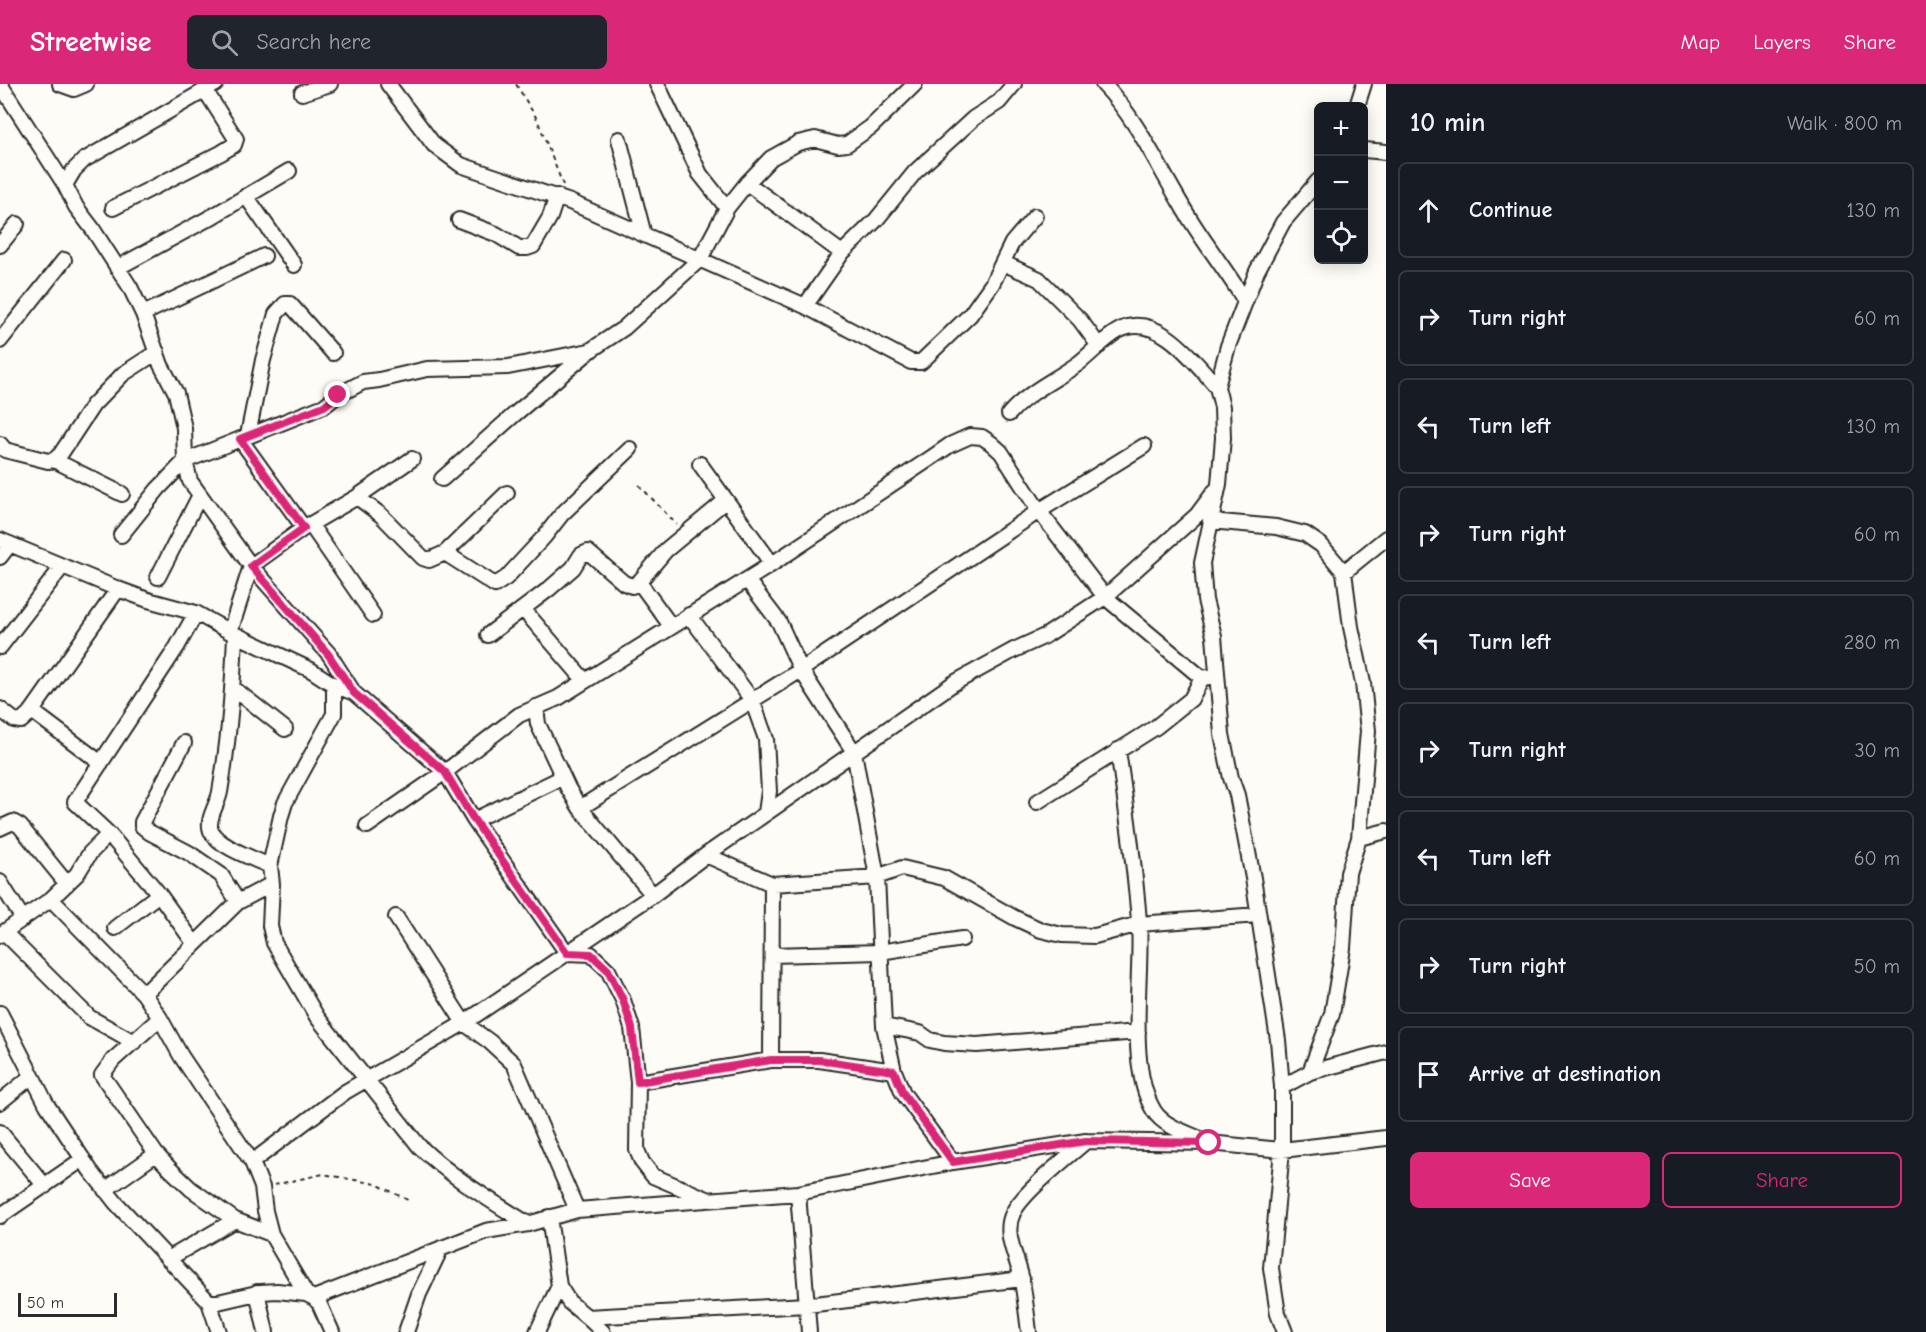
<!DOCTYPE html>
<meta charset="utf-8">
<style>
:root{--surface:#171b24;--page:#20242c;--text:#f1f3f6;--muted:#9ea1a6;--line:#363941;--accent:#db2777}
body{margin:0;font-family:"Comic Neue",sans-serif;background:var(--page);color:var(--text)}
.controls{position:absolute;right:18px;top:18px;display:grid;overflow:hidden;border-radius:9px;box-shadow:0 3px 15px #0003}
.controls button{width:54px;height:54px;display:grid;place-items:center;padding:0;border:0;border-bottom:2px solid var(--line);background:var(--surface);color:var(--text);font:30px sans-serif}
.scale{position:absolute;left:18px;bottom:15px;width:99px;box-sizing:border-box;padding-left:6px;border:3px solid #2b2b2b;border-top:0;font-size:16px;line-height:21px;white-space:nowrap;color:#2b2b2b;-webkit-text-stroke:4px #fdfcf7;paint-order:stroke}
.stop{position:absolute;width:18px;height:18px;margin:-14px;border:4px solid #db2777;border-radius:50%;background:#fff}
.stop.end{background:#db2777;border-color:#fff;box-shadow:0 2px 6px #0008}
.list{margin:0;padding:0;list-style:none}
h2{display:flex;justify-content:space-between;align-items:center;height:78px;margin:0;padding:0 24px;font-size:26px}
h2 small{font-size:20px;font-weight:400;color:var(--muted)}
.list li{display:grid;grid-template-columns:39px 1fr auto;gap:18px;align-items:center;box-sizing:border-box;height:96px;margin:0 12px 12px;padding:0 12px;border:2px solid var(--line);border-radius:9px}
.list b{display:block;font-size:22px;white-space:nowrap}
.list em{font-size:20px;font-style:normal;color:var(--muted)}
.actions{display:flex;gap:12px;padding:18px 24px}
.actions a{flex:1;padding:14px 0;border:2px solid var(--accent);border-radius:9px;text-align:center;font-size:21px;color:var(--accent)}
.actions .main{background:var(--accent);color:#fff}
.icon{flex:none;width:33px;height:33px;fill:none;stroke:currentColor;stroke-width:2;stroke-linecap:round;stroke-linejoin:round}
.map{position:relative;flex:none;width:1386px;height:1248px;overflow:hidden}
header{display:flex;align-items:center;gap:36px;box-sizing:border-box;height:84px;padding:0 30px;background:var(--accent);color:#fff}
header strong{font-size:28px}
nav{display:flex;gap:33px;margin-inline-start:auto;font-size:21px}
.search{width:420px;height:54px;background:var(--page);display:flex;align-items:center;gap:15px;box-sizing:border-box;padding:0 21px;border-radius:9px;color:var(--muted);font-size:22px}
main{display:flex}
aside{flex:1;background:var(--surface)}
.map>svg:first-child{display:block}
.lines{fill:none;stroke-linecap:round;stroke-linejoin:round}
.street-casing{stroke:#2b2b2b;stroke-width:18}
.path{stroke:#2b2b2b;stroke-width:2;stroke-dasharray:4.5 4.5;stroke-linecap:butt}
.street{stroke:#fdfcf7;stroke-width:14}
.route{stroke:#db2777;stroke-width:8}
</style>
<header>
<strong>Streetwise</strong>
<div class="search"><svg class="icon" aria-label="search" viewBox="0 0 24 24"><circle cx="10" cy="10" r="6"/><path d="M15 15l6 6"/></svg>Search here</div>
<nav><a>Map</a><a>Layers</a><a>Share</a></nav>
</header>
<main>
<div class="map">
<svg width="1386" height="1248" viewBox="0 0 1386 1248">
<rect width="100%" height="100%" fill="#fdfcf7"/>
<filter id="ink" filterUnits="userSpaceOnUse"><feTurbulence type="fractalNoise" baseFrequency=".0167" numOctaves="2"/><feDisplacementMap in="SourceGraphic" scale="12" xChannelSelector="R" yChannelSelector="G"/><feConvolveMatrix kernelMatrix="1 2 1 2 8 2 1 2 1" color-interpolation-filters="sRGB"/></filter>
<g filter="url(#ink)">
<g class="lines">
<defs>
<path id="street" d="M0,0L65,101
M60,0L74,5L86,0
M216,0L84,76L74,86L65,101L76,123L92,144L130,203L143,230L161,281L176,309L184,344L185,377L190,397L251,482L230,548
M388,0L434,61L461,81L570,118L805,222L911,278H921L970,231L992,200L1012,159L1035,132
M657,0L700,90L727,124
M1103,0C1136,34 1157,80 1181,120C1200,154 1225,184 1245,217
M302,9L330,0
M1357,22L1364,0
M619,55L644,151
M1364,66L1386,68
M747,99L842,169
M246,112L294,181
M113,124L221,69L234,61L236,55L205,6
M459,136L496,150L519,164H527L533,162L550,133L557,112
M0,161L17,140
M1003,179L1039,195L1080,236L1099,262
M117,184L213,132L289,87
M805,222L842,169L876,136L915,88L974,34L999,18L1014,0
M143,230L264,172
M0,257L64,176
M1009,330C1029,307 1056,296 1079,279C1092,269 1104,255 1118,247C1156,225 1195,278 1217,303
M248,351L263,276L276,230L285,220H290L333,269
M240,355L304,444
M0,360L5,366L48,377L54,376L60,371L93,321L123,290L157,268
M54,376L122,410
M700,380L772,480
M442,395L515,330L591,266L624,244L700,175L727,124L747,99L771,74L798,59L815,55L838,61L847,60L871,43L915,0
M357,413L381,431L423,474L429,476L445,469L507,409
M1210,437L1276,443L1305,450L1321,461L1344,488L1351,543L1363,599L1368,647L1359,754L1348,789L1343,864L1332,930L1310,988
M310,440L373,531
M121,451L158,405L185,377L324,322L338,311L363,298L379,296L427,285L508,283L589,267
M0,456L118,505L148,516L196,529L230,548L311,586L334,601L354,609L445,688L474,736L567,869L591,870L608,886L623,916L632,944L638,998L637,1066L642,1078L653,1092L707,1115
M445,469L495,501L506,494L544,453L562,430L630,365
M0,473L10,460
M1344,488L1386,454
M158,493L200,411
M747,496L779,538L801,586L854,668L877,793L884,942L894,987L903,1009L953,1078
M523,525L585,597
M689,531L752,616L766,655L769,707L766,729
M671,542L639,498L666,466L725,417
M235,551C233,603 229,656 220,708C218,720 206,735 211,747C218,763 255,775 270,782
M488,551L549,505L573,484L581,471L588,468L624,499L632,502L639,498
M0,563L62,483
M334,601V630L285,719L281,732L270,782L272,800L270,842L274,859L317,933L419,1062C451,1093 490,1116 528,1140
M233,604L285,645
M354,609L329,570L251,482L304,444L357,413L412,375
M536,623L538,640L568,704L580,724L653,811
M0,625L14,636L21,637L32,627L118,505
M32,627L101,679
M184,659L142,738V742L149,748L189,769L221,791L238,818
M1118,666C1126,723 1135,781 1139,838C1143,891 1126,982 1154,1027C1164,1043 1188,1049 1205,1057
M1037,718L1156,643L1191,615L1202,594
M580,724L801,586L1039,427L1144,362
M474,736L563,693
M367,742L445,688L519,631L558,614L772,480L931,374L950,361L970,352L982,353L991,359L1001,368L1039,427L1105,513L1202,594L1216,592
M0,744L13,738L20,742L67,800
M1359,754L1386,747
M706,771L772,800L877,793L902,784L944,794L1015,834L1041,846L1062,851L1095,852L1139,840L1258,831
M0,798L23,835
M51,815L77,790L90,769L109,750
M396,833L464,939L490,958L514,980L577,1126
M115,844L159,810
M4,848L51,815L144,910L160,934L181,972L252,1078L262,1103L265,1127L271,1150L306,1210
M0,851L4,848L89,933L134,958
M194,859L159,810L109,750L75,718L177,563L196,529
M772,871L880,868L962,855
M144,910L238,818L272,800
M0,929L47,1021L90,1086L116,1119L209,1218H218L261,1208L277,1207L306,1210L314,1214L319,1219L332,1248
M160,934L113,976L102,991L156,1070L171,1086L191,1105L235,1136L271,1150
M884,942L920,949L930,956L944,959L977,961L1138,948
M771,976L772,800
M638,998L771,976H819L894,987
M1282,1003L1310,988L1386,968
M0,1018L32,992
M0,1048L45,1102
M252,1078L345,1008L464,939L653,811L706,771L954,599L1014,566L1045,552L1105,513L1197,431L1215,407
M105,1106L156,1070
M798,1109L809,1248
M0,1132L83,1075
M549,1133L559,1202L569,1218L587,1233L807,1221L1022,1195
M168,1175L235,1136
M257,1208L266,1248
M314,1214L486,1147L528,1140L577,1126L798,1109L953,1078L1086,1057L1209,1059L1282,1066L1386,1054
M209,1218L219,1248
M587,1233L603,1248
M406,1248L419,1210L441,1164
M537,1248L559,1202
M1029,1248C1027,1231 1025,1214 1022,1197C1019,1176 1002,1151 1013,1129C1022,1109 1068,1073 1086,1057
M1285,1248L1278,1230L1271,1184L1282,1066V1003L1278,956L1253,794L1237,711L1231,694L1222,650L1214,552L1205,516L1202,479L1219,400L1223,354L1222,323L1217,303L1228,262L1257,187L1283,138L1318,97"/>
</defs>
<use href="#street" class="street-casing"/>
<path class="path" d="M516,0L537,35L563,101
M639,401L677,441
M274,1101L323,1090L376,1100L408,1116"/>
<use href="#street" class="street"/>
</g>
</g>
<g class="lines" filter="url(#ink)">
<path class="route" d="M338,311L324,322L240,355L304,444L251,482L328,570L354,609L445,688L474,736L567,869L591,870L608,886L623,916L632,944L638,998L771,976H819L894,987L903,1009L953,1078L1086,1057L1209,1059"/>
</g>
</svg>
<div class="controls">
<button>+</button>
<button>−</button>
<button><svg class="icon" aria-label="locate" viewBox="0 0 24 24"><circle cx="12" cy="12" r="6"/><path d="M12 2v4M12 18v4M2 12h4M18 12h4"/></svg></button>
</div>
<div class="scale">50 m</div>
<div class="stop" style="left:1209px;top:1059px"></div>
<div class="stop end" style="left:338px;top:311px"></div>
</div>
<aside>
<h2>10 min<small>Walk · 800 m</small></h2>
<ul class="list">
<li><svg class="icon" aria-label="ahead" viewBox="0 0 24 24"><path d="M12 20V5M6 11l6-6 6 6"/></svg><div><b>Continue</b></div><em>130 m</em></li>
<li><svg class="icon" aria-label="right" viewBox="0 0 24 24"><path d="M7 20v-9h11M14 6l5 5-5 5"/></svg><div><b>Turn right</b></div><em>60 m</em></li>
<li><svg class="icon" aria-label="left" viewBox="0 0 24 24"><path d="M17 20v-9H6M10 6l-5 5 5 5"/></svg><div><b>Turn left</b></div><em>130 m</em></li>
<li><svg class="icon" aria-label="right" viewBox="0 0 24 24"><path d="M7 20v-9h11M14 6l5 5-5 5"/></svg><div><b>Turn right</b></div><em>60 m</em></li>
<li><svg class="icon" aria-label="left" viewBox="0 0 24 24"><path d="M17 20v-9H6M10 6l-5 5 5 5"/></svg><div><b>Turn left</b></div><em>280 m</em></li>
<li><svg class="icon" aria-label="right" viewBox="0 0 24 24"><path d="M7 20v-9h11M14 6l5 5-5 5"/></svg><div><b>Turn right</b></div><em>30 m</em></li>
<li><svg class="icon" aria-label="left" viewBox="0 0 24 24"><path d="M17 20v-9H6M10 6l-5 5 5 5"/></svg><div><b>Turn left</b></div><em>60 m</em></li>
<li><svg class="icon" aria-label="right" viewBox="0 0 24 24"><path d="M7 20v-9h11M14 6l5 5-5 5"/></svg><div><b>Turn right</b></div><em>50 m</em></li>
<li><svg class="icon" aria-label="arrive" viewBox="0 0 24 24"><path d="M6 21V4h12l-3 4 3 4H6"/></svg><div><b>Arrive at destination</b></div></li>
</ul>
<div class="actions"><a class="main">Save</a><a>Share</a></div>
</aside>
</main>
